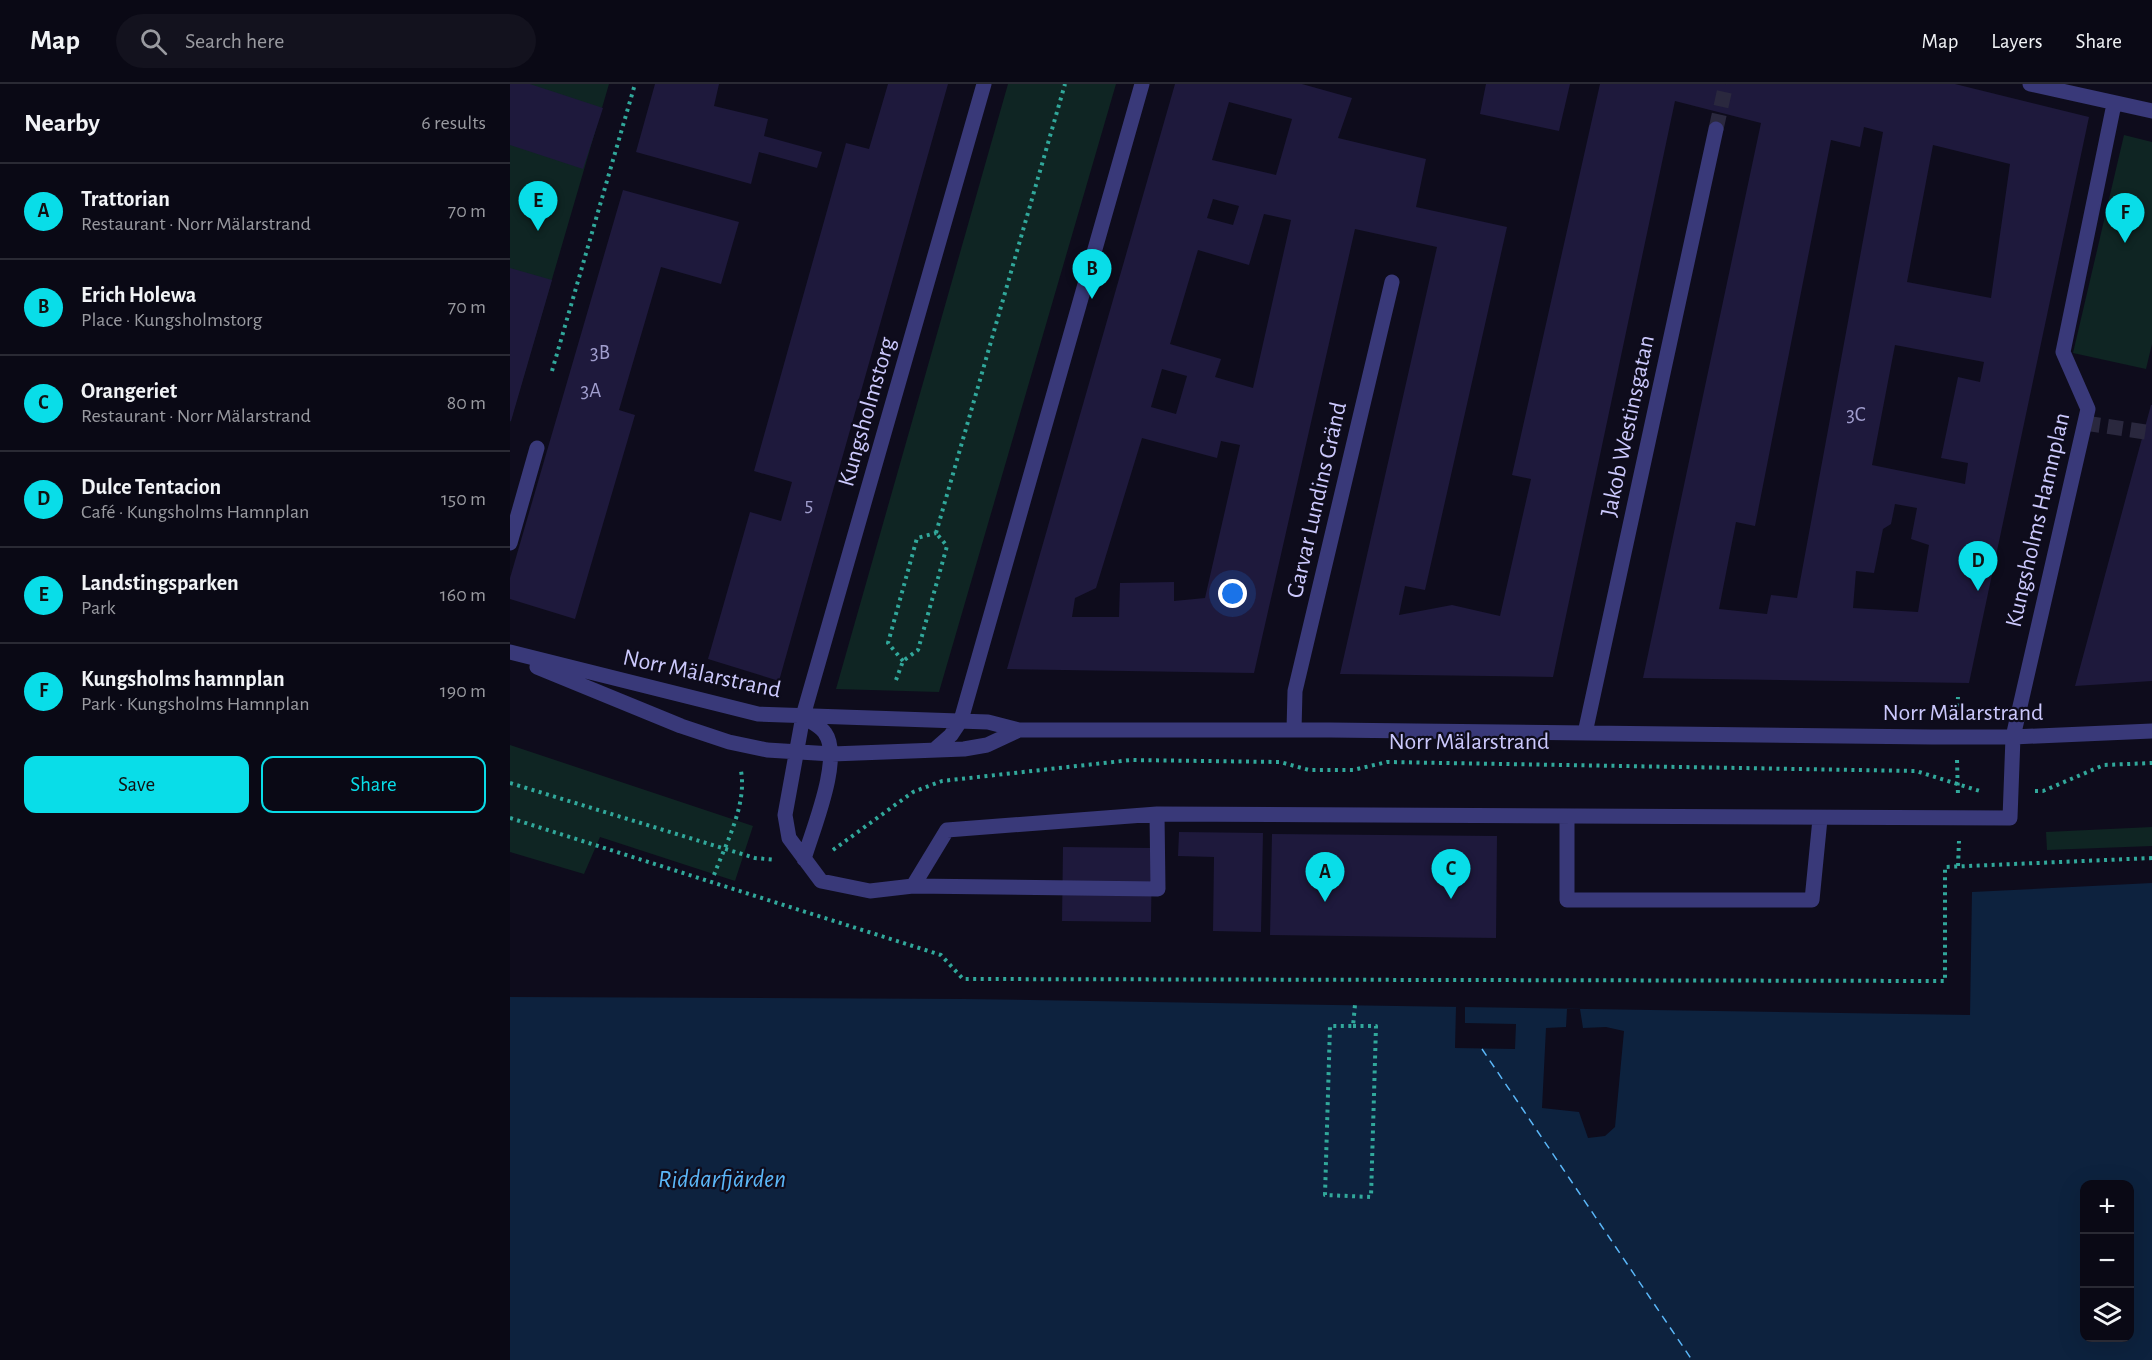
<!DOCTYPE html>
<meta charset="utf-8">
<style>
:root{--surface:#0a0915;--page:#13121e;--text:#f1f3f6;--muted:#999aa0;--line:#2a2a34;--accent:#09dde8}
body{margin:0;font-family:"Alegreya Sans",sans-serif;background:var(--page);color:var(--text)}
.controls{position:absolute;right:18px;bottom:18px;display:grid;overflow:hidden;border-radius:12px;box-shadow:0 6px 24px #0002}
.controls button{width:54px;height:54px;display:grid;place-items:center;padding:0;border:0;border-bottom:2px solid var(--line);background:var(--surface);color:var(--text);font:30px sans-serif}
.you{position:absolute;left:723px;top:510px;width:21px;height:21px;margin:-15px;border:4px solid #fff;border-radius:50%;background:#1a73e8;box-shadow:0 0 0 9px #1a73e833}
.badge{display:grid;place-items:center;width:39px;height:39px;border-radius:50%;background:var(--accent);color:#111;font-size:20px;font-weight:700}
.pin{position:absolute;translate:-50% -50px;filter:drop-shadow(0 2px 3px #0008)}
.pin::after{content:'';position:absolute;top:32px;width:21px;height:18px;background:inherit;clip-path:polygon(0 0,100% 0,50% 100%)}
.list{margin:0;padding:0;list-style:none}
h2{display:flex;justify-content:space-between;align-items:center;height:78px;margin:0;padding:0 24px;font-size:26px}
h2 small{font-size:20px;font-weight:400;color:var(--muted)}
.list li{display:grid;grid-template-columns:39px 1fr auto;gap:18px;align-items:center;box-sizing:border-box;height:96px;padding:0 24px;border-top:2px solid var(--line)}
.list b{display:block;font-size:22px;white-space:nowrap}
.list p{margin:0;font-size:20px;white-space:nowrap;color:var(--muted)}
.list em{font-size:20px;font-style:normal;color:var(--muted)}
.actions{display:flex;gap:12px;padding:18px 24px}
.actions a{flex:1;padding:14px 0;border:2px solid var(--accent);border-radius:12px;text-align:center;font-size:21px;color:var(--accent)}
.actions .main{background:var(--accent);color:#111}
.icon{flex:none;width:33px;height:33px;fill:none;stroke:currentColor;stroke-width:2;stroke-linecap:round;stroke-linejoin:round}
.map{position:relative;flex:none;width:1642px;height:1276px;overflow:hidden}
header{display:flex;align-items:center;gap:36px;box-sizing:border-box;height:84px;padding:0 30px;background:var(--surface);border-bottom:2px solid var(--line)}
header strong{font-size:28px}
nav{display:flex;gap:33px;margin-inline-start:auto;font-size:21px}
.search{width:420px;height:54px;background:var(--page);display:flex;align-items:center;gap:15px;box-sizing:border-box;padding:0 21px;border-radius:33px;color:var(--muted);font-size:22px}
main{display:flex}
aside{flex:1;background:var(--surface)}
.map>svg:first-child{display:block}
.green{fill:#0f2523}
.water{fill:#0d223e;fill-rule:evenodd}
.pier{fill:#0e0c1c}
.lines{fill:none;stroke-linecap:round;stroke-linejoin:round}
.ferry{stroke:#5bb7f8;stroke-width:1.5;stroke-dasharray:8 6;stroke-linecap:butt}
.building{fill:#1e193c;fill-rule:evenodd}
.minor-tunnel{stroke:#2a283e;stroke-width:15;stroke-dasharray:15 8;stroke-linecap:butt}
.path{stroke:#31a89b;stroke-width:4;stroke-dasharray:3 4.5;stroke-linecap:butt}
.minor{stroke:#393979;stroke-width:15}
.labels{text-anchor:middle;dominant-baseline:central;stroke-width:4.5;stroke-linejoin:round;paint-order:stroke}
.number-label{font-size:21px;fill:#a09dcd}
.street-label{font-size:24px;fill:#ccc9fd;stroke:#0e0c1c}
.water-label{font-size:26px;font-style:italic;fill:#5bb7f8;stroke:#0e0c1c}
</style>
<header>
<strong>Map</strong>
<div class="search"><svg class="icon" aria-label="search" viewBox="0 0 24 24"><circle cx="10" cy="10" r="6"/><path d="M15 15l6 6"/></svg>Search here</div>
<nav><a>Map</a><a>Layers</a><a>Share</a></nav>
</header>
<main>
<aside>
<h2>Nearby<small>6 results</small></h2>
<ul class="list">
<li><span class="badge">A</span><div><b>Trattorian</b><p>Restaurant · Norr Mälarstrand</p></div><em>70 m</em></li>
<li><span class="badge">B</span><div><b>Erich Holewa</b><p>Place · Kungsholmstorg</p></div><em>70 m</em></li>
<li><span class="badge">C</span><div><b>Orangeriet</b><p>Restaurant · Norr Mälarstrand</p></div><em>80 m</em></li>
<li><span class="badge">D</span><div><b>Dulce Tentacion</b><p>Café · Kungsholms Hamnplan</p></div><em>150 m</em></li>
<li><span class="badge">E</span><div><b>Landstingsparken</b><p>Park</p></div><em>160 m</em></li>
<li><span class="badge">F</span><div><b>Kungsholms hamnplan</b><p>Park · Kungsholms Hamnplan</p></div><em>190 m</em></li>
</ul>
<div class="actions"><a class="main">Save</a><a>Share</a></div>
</aside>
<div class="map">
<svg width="1642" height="1276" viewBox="0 0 1642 1276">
<rect width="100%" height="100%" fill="#0e0c1c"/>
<path class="green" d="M0,0H99L0,339Z
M498,0H606L429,608L326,605Z
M1614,51L1642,58V260L1636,285L1563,269Z
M0,661L243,742L225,797L90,753L74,790L0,768Z
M1642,743V762L1537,766L1536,748Z"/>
<path class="water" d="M1642,799V1276H0V913L453,915L1460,931L1462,808ZM1574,1100H1620V1254H1574Z"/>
<path class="pier" d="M946,923H955V939L1006,940L1005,965L945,964Z
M1057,925H1070L1073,944L1096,943L1114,947L1105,1043L1095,1052L1078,1054L1069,1028L1032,1024L1036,944L1056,943Z"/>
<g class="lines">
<path class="ferry" d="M972,965L1182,1276"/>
</g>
<path class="building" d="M0,0H20L93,24L73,85L0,61Z
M145,0H209L204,22L258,35L254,52L312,68L307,84L249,68L241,100L126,68Z
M378,0H438L269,597L198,575L240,428L271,437L282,398L244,387L336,59L359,65Z
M665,0H792L842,14L828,54L916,75L906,123L997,143L915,506L895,502L889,531L942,521L990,532L1021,395L1002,391L1090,0H1445L1579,33L1459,599L1133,594L1251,39L1165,17L1043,593L830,590L927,163L845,145L744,589L497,585ZM719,18L782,35L766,91L702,76ZM1354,43L1373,48L1287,514L1261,511L1257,530L1209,525L1226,438L1245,442L1321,56L1350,63ZM1423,61L1500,80L1481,214L1397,198ZM703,115L729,122L723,141L697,134ZM754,130L781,136L743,304L705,293L711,275L660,260L688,166L739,181ZM1385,261L1474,278L1470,298L1448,293L1431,374L1458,379L1455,400L1362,381ZM652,285L677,292L666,330L641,323ZM632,354L707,374L711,357L730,361L695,514L664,517V498L610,499L609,533H562L565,514L586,504ZM1385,420L1407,424L1401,455L1419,461L1408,528L1343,524L1346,487L1364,489L1373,445L1381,440Z
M976,0H1060L1049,47L970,30Z
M113,106L229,138L211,200L151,183L109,326L125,331L65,535L0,515V494Z
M0,184L42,196L1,337H0Z
M1642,321V597L1565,602L1641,321Z
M669,748L753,749L751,848L703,847L704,773L668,772Z
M762,750L987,752L986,854L760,851Z
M553,763L642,764L641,838L552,837Z"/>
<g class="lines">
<path class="minor-tunnel" d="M1206,45L1216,0
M1575,339L1642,349"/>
<path class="path" d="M42,287L125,0
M426,449L555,0
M393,577L378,559L407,454L426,449
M386,596L393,577L408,566L437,462L426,449
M1447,630L1448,613
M1447,676L1448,711
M0,699L245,774L266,776
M1525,707H1533L1594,681L1642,679
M0,734L431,871L453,895L1435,897V783L1642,774
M323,766L403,708L432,697L621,676L770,678L799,686H843L877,678L1406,687L1473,708
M1448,782L1449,757
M204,791C216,759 237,721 231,687
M843,942H866L861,1113L815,1111L820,942H843L845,921"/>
<path class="minor" d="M474,0L293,632L275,731L279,754L311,797L360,807L403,802L437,746L647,730L1500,734L1503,653L1578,325L1553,268L1604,20
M1520,0L1642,27
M0,459L27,364
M0,568L248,630L478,638L509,646H820L1422,653H1503L1642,647
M27,583L171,642L219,658L257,666L322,670L454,665L477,661L509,646
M293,632C299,637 311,642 315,649C333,674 302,747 294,775
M784,646L785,607L882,198
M1075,649L1206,45
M424,666L441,651L451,636L632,0
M1057,732V816H1302L1310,735
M403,802L648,805L647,730"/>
</g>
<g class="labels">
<g class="number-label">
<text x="90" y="268">3B</text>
<text x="81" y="306">3A</text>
<text x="1346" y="330">3C</text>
<text x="299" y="420">5</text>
</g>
<g class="street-label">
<text transform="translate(357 328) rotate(-74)">Kungsholmstorg</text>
<text transform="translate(1118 342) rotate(-78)">Jakob Westinsgatan</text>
<text transform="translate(807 416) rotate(-77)">Garvar Lundins Gränd</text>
<text transform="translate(1528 436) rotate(-77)">Kungsholms Hamnplan</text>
<text transform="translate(192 590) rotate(12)">Norr Mälarstrand</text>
<text x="1453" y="629">Norr Mälarstrand</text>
<text x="959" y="658">Norr Mälarstrand</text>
</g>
<g class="water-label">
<text x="212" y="1095">Riddarfjärden</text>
</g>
</g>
</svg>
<div class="controls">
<button>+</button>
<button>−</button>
<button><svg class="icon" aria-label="layers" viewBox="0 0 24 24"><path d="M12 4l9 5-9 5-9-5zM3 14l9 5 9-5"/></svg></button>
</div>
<div class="you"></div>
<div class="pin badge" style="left:815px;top:818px">A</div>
<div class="pin badge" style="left:582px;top:215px">B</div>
<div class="pin badge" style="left:941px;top:815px">C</div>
<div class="pin badge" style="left:1468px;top:507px">D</div>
<div class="pin badge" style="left:28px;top:147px">E</div>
<div class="pin badge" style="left:1615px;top:159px">F</div>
</div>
</main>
